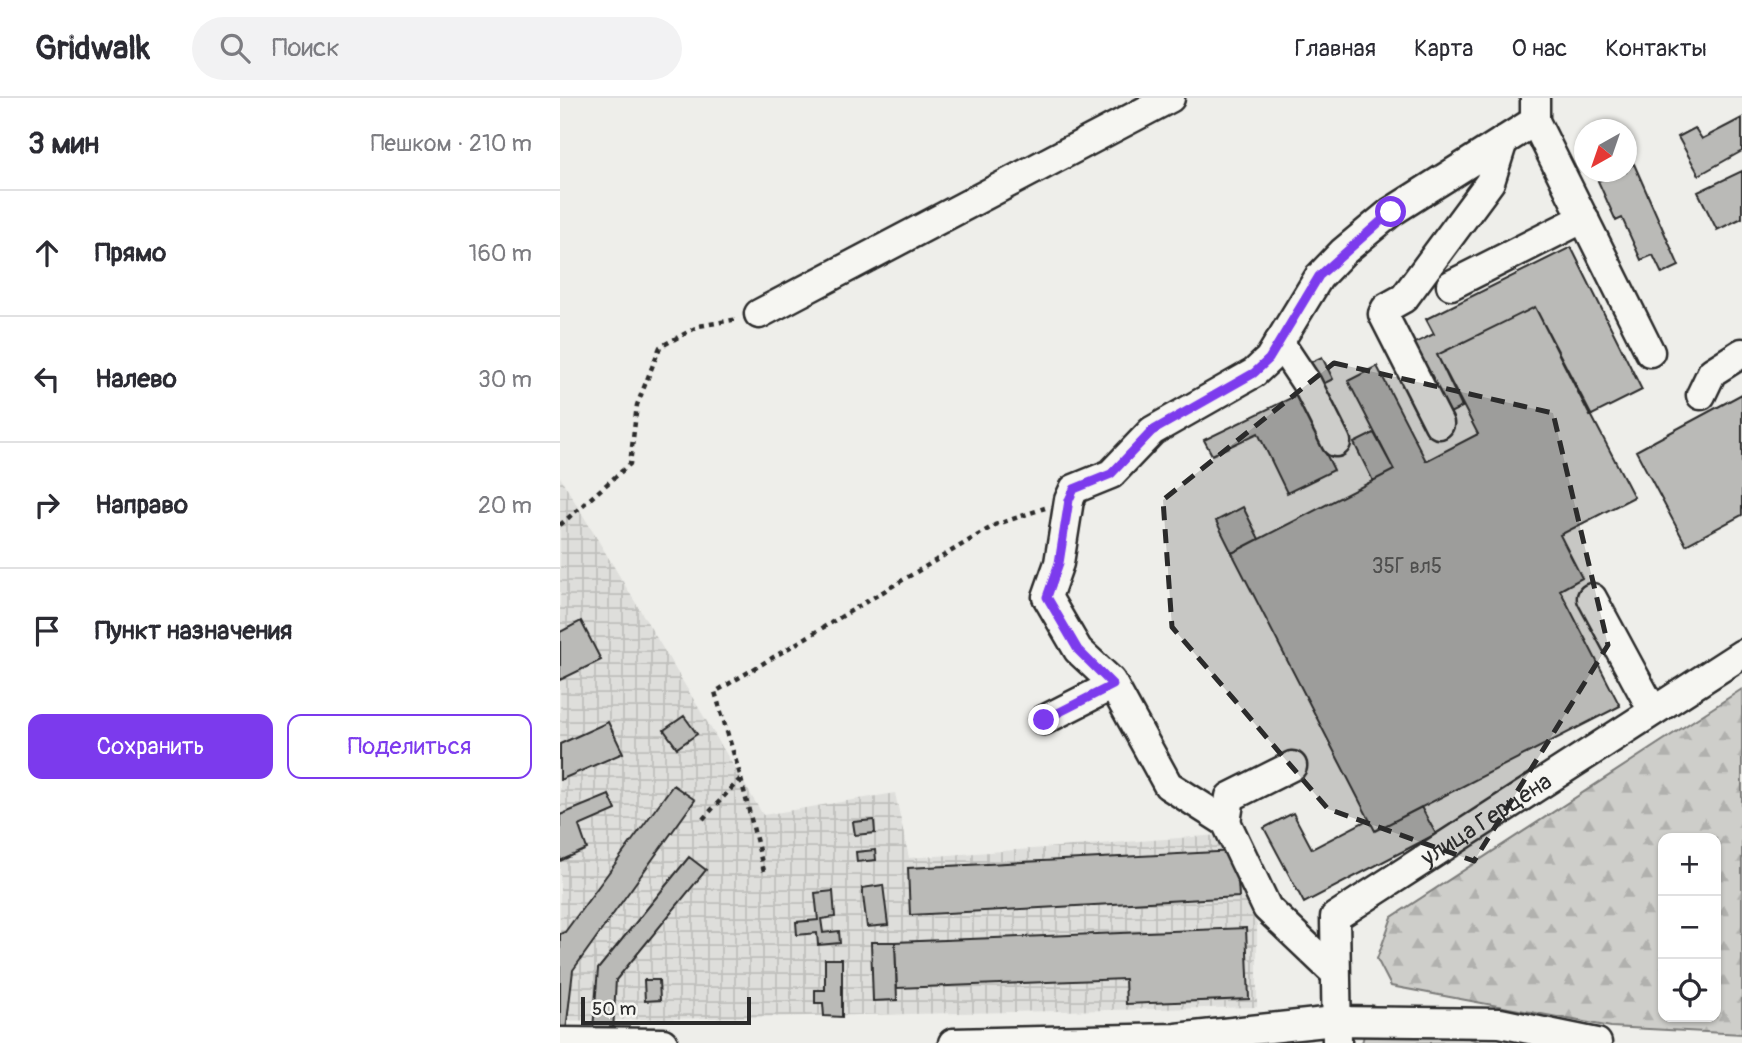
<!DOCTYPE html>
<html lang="ru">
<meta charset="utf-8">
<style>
:root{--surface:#fff;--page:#f2f2f3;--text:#2b2b33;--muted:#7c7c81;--line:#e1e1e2;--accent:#7c3aed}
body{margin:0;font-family:Pangolin,sans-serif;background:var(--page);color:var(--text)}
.controls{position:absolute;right:21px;bottom:21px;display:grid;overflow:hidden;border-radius:14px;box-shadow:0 2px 5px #0004}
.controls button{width:63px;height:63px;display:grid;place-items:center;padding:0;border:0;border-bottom:2px solid var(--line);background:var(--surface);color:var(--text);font:35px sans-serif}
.compass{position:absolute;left:1014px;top:21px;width:63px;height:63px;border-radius:50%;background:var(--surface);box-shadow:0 2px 5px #0004;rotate:220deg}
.scale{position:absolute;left:21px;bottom:18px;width:170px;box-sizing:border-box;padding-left:7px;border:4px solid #2b2b2b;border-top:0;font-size:19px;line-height:24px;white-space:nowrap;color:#2b2b2b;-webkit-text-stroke:5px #f6f6f2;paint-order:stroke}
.stop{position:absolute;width:21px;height:21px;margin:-16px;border:5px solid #7c3aed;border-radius:50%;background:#fff}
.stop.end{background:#7c3aed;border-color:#fff;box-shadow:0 2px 7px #0008}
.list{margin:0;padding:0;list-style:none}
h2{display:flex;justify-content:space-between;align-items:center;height:91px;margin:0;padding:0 28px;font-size:30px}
h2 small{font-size:23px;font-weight:400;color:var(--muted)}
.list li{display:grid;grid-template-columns:46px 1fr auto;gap:21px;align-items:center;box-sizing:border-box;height:126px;padding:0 28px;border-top:2px solid var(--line)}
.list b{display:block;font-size:26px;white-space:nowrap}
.list em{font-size:23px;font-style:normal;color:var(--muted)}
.actions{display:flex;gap:14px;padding:21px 28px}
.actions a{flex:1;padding:16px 0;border:2px solid var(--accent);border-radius:14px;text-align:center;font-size:24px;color:var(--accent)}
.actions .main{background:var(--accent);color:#fff}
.icon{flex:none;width:38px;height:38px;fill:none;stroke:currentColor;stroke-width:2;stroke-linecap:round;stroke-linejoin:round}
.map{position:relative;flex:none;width:1182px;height:945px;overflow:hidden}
header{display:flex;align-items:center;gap:42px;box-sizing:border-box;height:98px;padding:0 35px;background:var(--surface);border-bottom:2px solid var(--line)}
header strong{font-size:33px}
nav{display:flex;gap:38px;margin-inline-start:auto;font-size:24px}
.search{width:490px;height:63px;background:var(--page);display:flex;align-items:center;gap:18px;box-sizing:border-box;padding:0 24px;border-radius:38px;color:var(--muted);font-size:26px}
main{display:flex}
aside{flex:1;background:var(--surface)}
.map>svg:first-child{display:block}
.industrial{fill:url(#industrial-grid)}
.forest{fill:url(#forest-firs);stroke:#7c7c7a;stroke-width:2;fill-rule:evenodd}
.building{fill:#babab7;stroke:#2b2b2b;stroke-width:2}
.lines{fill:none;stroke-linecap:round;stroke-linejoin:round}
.minor-casing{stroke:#2b2b2b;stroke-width:33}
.path{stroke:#2b2b2b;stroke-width:4.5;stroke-dasharray:5 5;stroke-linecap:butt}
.minor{stroke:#f6f6f2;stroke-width:28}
.route{stroke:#7c3aed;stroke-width:9}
.marked{fill:#2b2b2b;fill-opacity:0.2;stroke:#2b2b2b;stroke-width:5;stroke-dasharray:14 9;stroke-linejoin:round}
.labels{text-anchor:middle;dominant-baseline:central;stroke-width:5;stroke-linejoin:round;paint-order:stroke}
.number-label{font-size:21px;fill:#4f4f4e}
.street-label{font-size:24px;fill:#2b2b2b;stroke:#f6f6f2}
</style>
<header>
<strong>Gridwalk</strong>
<div class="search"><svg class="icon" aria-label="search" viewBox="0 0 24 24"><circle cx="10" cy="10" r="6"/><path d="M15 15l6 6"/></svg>Поиск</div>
<nav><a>Главная</a><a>Карта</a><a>О нас</a><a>Контакты</a></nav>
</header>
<main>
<aside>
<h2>3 мин<small>Пешком · 210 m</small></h2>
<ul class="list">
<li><svg class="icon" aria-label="ahead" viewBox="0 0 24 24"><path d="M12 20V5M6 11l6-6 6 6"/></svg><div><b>Прямо</b></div><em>160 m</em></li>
<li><svg class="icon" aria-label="left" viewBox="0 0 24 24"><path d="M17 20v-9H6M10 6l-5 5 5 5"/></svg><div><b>Налево</b></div><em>30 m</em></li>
<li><svg class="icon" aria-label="right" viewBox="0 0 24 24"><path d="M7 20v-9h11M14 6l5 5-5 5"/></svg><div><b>Направо</b></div><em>20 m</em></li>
<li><svg class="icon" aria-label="arrive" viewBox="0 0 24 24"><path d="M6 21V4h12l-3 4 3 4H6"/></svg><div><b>Пункт назначения</b></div></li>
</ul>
<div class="actions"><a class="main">Сохранить</a><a>Поделиться</a></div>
</aside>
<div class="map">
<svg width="1182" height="945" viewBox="0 0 1182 945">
<defs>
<pattern id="industrial-grid" width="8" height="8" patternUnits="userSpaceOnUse" patternTransform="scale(1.75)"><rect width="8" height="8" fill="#dededb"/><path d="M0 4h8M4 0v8" fill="none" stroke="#bfbfbc"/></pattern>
<pattern id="forest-firs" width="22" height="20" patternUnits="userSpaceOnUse" patternTransform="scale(1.75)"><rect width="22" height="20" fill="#cececa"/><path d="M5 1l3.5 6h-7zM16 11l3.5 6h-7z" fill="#b1b1ae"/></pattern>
</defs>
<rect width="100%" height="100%" fill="#eeeeea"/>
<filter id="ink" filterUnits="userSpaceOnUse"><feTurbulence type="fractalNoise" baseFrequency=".0143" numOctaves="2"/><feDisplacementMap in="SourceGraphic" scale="14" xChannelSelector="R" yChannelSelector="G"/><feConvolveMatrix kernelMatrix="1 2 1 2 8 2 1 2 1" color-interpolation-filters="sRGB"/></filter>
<g filter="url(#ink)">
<path class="industrial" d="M0,379L203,717L335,695L349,760L659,737L697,827V909L0,923Z"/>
<path class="forest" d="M1182,591V936L1051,929L831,888L817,861L832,819ZM1103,740H1156V919H1103Z
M812,907L923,945H802Z"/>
<path class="building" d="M1182,20V53L1139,77L1118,39L1135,30L1142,41Z
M1074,66L1119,168L1102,176L1093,157L1081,162L1062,120L1056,123L1038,83L1058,74H1066V70Z
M1182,73V120L1157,132L1138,94Z
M1011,149L1082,292L1030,318L975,209L877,257L902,309L886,317L851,247L874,236L866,221Z
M975,209L1074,399L1000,437L1022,480L1000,492L1060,608L815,733L672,455L834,372L788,283L817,268L866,363L918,336L877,257Z
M762,259L773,281L763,286L751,264Z
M1182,296V417L1126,447L1076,353Z
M737,297L774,372L727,395L698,335L652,357L644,342Z
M814,335L834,372L813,383L794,345Z
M683,409L699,441L672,455L656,423Z
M21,523L41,562L0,582V534Z
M124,618L137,636L117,650L104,632Z
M48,624L63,655L0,682V646Z
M113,687L135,702L13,872L6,933H0V836L5,834Z
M49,697L56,712L19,728L27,751L0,763V717Z
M861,709L876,736L744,805L704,730L733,715L752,751L809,721L815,733Z
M314,722L315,735L295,737L293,724Z
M315,752L316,762L297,764L296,754Z
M676,753L679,799L350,817L348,770Z
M129,759L146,772L56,882L53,933L33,931L38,871Z
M323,787L328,827L307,829L302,790Z
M273,793L275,819L261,821L263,835L279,833L280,845L258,847L257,835L237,837L236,824L258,822L255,795Z
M686,830L689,901L566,906L565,881L337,890L335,844Z
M311,844H335L337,902L313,903Z
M265,861H282V919L264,918L263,905H255V892H265Z
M84,882H99L100,902L85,903Z"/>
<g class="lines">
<defs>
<g id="minor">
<path d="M975,0V23L1090,254"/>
<path d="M891,187L1024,120"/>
<path d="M199,216L610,0"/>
<path d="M719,244L747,286L776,344"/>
<path d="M1141,297L1152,274L1182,255"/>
<path d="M879,326L823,216L826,210L844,200L930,84L943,43"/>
<path d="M1032,500L1093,613"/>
<path d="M484,622L553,587"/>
<path d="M666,724L670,699L732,668"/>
<path d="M775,875L707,810L666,724L608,687L551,583L518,552L487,499L499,465L509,402L514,391L551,376L592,333L694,275L709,261L759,179L783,154L831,114L975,23"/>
<path d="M0,944L103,945"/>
<path d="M393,945L616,940L775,923L940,925L1037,945"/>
<path id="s1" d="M777,945L775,819L1182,556"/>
</g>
</defs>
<use href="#minor" class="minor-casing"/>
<path class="path" d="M0,427L70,366L77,307L100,249L139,228L178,221
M181,681L205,777
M143,721L181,680L155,594L435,427L485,410"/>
<use href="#minor" class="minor"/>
</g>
</g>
<g class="lines" filter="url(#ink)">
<path class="route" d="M484,622L553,587L518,552L487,499L499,465L509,402L514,391L551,376L592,333L694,275L709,261L759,178L831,114"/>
</g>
<path class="marked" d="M774,265L993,315L1048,547L914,763L768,711L612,529L603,402Z"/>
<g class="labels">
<g class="number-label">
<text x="847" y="468">35Г вл5</text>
</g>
<g class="street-label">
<text stroke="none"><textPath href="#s1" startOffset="306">улица Герцена</textPath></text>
</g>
</g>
</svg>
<div class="controls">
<button>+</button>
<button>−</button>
<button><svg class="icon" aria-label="locate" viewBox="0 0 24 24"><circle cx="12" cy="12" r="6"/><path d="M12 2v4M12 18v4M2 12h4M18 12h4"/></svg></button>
</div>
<svg class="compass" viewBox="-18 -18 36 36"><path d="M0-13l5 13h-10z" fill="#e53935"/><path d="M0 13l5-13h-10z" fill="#7c7c81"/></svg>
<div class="scale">50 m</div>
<div class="stop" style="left:831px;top:114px"></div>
<div class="stop end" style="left:484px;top:622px"></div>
</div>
</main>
